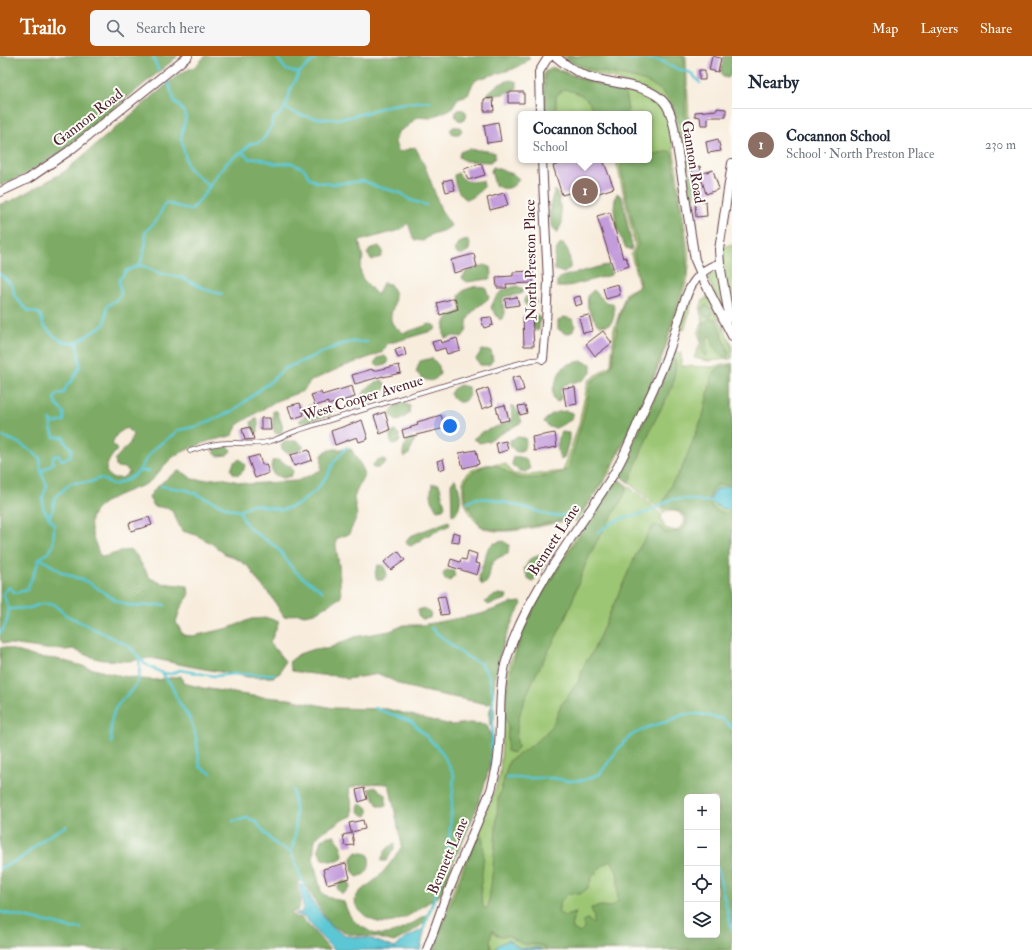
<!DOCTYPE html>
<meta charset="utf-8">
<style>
:root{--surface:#fff;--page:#f6f6f7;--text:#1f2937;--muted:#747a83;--line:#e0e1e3;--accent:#b45309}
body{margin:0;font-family:"IM FELL Double Pica",serif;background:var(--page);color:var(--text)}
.controls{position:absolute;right:12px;bottom:12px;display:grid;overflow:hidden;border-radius:6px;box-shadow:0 4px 16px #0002}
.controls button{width:36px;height:36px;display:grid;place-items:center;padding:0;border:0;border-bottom:1px solid var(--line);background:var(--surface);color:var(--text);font:20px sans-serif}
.you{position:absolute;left:450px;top:370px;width:14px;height:14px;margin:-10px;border:3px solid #fff;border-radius:50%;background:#1a73e8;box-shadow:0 0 0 6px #1a73e833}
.badge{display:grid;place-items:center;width:26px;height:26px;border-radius:50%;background:var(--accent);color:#fff;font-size:13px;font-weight:700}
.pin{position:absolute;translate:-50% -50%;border:2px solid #fff;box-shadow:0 1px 4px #0006}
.popup{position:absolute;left:518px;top:55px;width:134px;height:52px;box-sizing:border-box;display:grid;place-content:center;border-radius:6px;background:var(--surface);filter:drop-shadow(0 1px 3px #0005);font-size:13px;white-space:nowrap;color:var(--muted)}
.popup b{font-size:15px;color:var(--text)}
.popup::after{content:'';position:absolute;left:50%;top:100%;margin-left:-8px;border:8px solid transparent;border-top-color:var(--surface)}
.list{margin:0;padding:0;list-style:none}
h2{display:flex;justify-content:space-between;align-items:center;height:52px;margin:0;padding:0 16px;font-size:17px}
h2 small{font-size:13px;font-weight:400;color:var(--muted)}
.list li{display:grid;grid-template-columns:26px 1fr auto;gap:12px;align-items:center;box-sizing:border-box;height:72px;padding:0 16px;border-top:1px solid var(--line)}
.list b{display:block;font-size:15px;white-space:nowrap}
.list p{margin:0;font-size:13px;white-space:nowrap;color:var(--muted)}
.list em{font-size:13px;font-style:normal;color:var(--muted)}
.icon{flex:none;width:22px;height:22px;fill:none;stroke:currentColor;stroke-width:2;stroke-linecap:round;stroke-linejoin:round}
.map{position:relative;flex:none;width:732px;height:894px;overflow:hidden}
header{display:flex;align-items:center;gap:24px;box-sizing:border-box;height:56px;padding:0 20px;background:var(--accent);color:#fff}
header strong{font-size:19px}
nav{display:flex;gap:22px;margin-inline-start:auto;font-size:14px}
.search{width:280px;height:36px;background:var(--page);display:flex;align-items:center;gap:10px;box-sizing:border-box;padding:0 14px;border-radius:6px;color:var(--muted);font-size:15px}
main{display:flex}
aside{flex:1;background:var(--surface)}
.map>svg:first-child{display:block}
.green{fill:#9cc673;stroke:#73724f;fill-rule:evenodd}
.forest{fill:#7dab65;stroke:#646548;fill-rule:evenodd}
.water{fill:#5bc7d4;stroke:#527380}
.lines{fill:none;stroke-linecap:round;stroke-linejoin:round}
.stream{stroke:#5bc7d4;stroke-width:2.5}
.building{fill:#c39cdb}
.service-casing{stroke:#643e46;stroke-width:5.5}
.minor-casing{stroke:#643e46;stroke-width:10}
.service{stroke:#fff;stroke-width:4}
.minor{stroke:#fff;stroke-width:8}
.labels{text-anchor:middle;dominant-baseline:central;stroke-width:4;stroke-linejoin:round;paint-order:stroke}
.street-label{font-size:15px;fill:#4a1f2b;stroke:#fdfcf7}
</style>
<header>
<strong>Trailo</strong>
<div class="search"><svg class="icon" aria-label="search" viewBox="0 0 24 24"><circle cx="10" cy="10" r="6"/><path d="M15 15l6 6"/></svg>Search here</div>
<nav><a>Map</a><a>Layers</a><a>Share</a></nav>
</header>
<main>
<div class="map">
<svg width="732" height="894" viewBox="0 0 732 894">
<rect width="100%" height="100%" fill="#fdfcf7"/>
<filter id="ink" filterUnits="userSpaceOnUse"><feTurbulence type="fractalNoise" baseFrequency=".025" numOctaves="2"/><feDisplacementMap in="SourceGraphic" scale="8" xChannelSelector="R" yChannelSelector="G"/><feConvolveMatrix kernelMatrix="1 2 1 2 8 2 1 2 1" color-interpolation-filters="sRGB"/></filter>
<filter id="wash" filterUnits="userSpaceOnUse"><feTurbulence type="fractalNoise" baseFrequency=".012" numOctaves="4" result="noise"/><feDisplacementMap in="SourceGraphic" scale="16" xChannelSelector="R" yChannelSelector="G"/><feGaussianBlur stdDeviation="0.9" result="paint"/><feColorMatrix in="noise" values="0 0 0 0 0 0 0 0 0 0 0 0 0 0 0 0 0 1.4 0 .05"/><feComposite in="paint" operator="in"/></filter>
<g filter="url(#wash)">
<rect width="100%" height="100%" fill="#f8eddd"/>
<path class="green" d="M561,0H686L691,111L684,116L670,48L615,23L592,17L581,13Z
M552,11L593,26L645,38L655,44L661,49L667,61L672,82L688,192L689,210L688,222L666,291L647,341L609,418L577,466L571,464C548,468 511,479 489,474C471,471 453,431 468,417C479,408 493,408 506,408L513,418L529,419L563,415L579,368L588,325L611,309L614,273L626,237L639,230L631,198L635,190L616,104H649V58H543L542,21L545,15Z
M732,188V260L723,206V191Z
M715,216H717L718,219L725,256L707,222L712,217Z
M694,235V240L684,274L679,272L690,239Z
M708,240L732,289V302L730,303L708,305L694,302L701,285L698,278L703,264C698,256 700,252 703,244Z
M672,294L681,297V309L683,310L712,311L732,307V894H430L466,801L496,731L500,718L505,630L510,606L520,576L536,544L554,513L616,421L648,446L662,459L661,462L665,472L676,475L684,468L685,462L678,456L666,454L664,457L617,417ZM687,741H717V879H687Z"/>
<path class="forest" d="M0,0H178L64,94L26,118L0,130Z
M205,0H529V3L524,8L513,13L478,23L473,27L468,39L458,42L451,53L430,62L417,61L408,70L398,76L395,87L399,96L415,91C427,111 433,133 441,154C443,160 449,164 451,170L445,174L432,178L423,185L414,184L408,167L400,174L359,185L363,202L360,211L362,222L377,239L383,227L390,228C392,232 395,236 395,240C394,259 382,264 404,277L430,268L436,270L435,274L387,288L385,292L381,297L342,311L311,325L303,335L276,345L237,369L233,379C225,382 217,383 209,385C199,389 188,393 178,398C164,405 157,423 144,429C129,435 99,444 92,460C87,471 96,487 99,498L103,501L123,495L131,494L136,499L150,522L161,527L188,530L189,540L181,551L176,566L183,579L193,580L229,572L251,563L268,562L279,566L270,587L285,605L280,617L273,621H248L188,610L151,602L128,605L102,604L88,600L73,593L66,594L46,593L3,587L0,584V148L11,145L64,116L179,18L196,10ZM126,372L133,378L130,387L115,403L116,411L125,412L130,416L122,422H111L106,415C107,406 111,401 117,394L112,387L117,378Z
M566,0H684L686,40L685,50L689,107L688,110H685L684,106C681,79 680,47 656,31C646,24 620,19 608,17C592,14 578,11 566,0Z
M724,0H732V18L728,22L723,21L721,15Z
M552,13L625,37L628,54L625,58H593C591,41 579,37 564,33L556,40V53L554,58H545V18Z
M510,24L517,26V32L503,38L489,40L488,37L497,29Z
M455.5 59a5.5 5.5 0 1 1 11 0a5.5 5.5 0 1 1-11 0Z
M453,71H460L462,75L459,78H453L450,74Z
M468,93C477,94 487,94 495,97V102L490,106L465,105L459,101L460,96Z
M670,95L672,97L673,105L684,179L687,216L685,223L678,244L664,292L645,341L623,386L604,422L577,462C552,464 506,480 484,471C481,470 479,467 478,465C466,449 455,425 477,414C480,412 484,409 488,409C499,407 506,417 515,421C526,426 558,419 568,413L583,363L591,326L608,314L613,306C614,292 619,247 628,238C632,234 638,234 640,228L634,198L638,189L626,139L621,112L622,104H649V99Z
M493,111L513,118L519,123C513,133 505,135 495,129L491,115Z
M688,116C700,123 694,139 694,150C694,156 695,161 697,167L694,170L687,121Z
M458,117C467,129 470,125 483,125L484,131L472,142L466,143C458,138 454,128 454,119Z
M555,134L559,141L562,167L557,177C546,165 549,148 555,134Z
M617,137L622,141L632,190L631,194L626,192C619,181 615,166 614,153C614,148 615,142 617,137Z
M468,184L470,188L469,194L463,198H458L454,194L460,186Z
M561,187C570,192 570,202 570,212L564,217L555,214C554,203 554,195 561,187Z
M379,190L383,195L381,201L372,204L367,198L371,192Z
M485,209L491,212L492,218L489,223L467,226L462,222L466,216Z
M608,209L611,214V219L565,231H557V225L561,221L602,210Z
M476,230L486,232L489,242C482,248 472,254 468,263C465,272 470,271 462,281L455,280L445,282C443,276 443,265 449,260C453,258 458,257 461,254L459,240L464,234Z
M517,230L523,233L521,238L503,241C502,248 505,254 504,261L500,264L491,252C497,236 501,234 517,230Z
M594,234L607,248L613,247C616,260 614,274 597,268C590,254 586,256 588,239Z
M524 245a6 6 0 1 1 12 0a6 6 0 1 1-12 0Z
M706,249L711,253L712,259L709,261L704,260L702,255V252Z
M536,258L540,262L539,274L536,275C532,271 533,262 536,258Z
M564,261L572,263L575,270L572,276L566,278L558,273V265Z
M710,262L716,263L729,297L727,302L719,299L714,291L711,280H708L706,285L707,300H705C699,293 702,278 703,268Z
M482,294L491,295L493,304L489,309H480L476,303Z
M385,300L389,304L387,308L377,310L374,307L378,302Z
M432,302L439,310L440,318C432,329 424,325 416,316L420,305Z
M672,302L675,304L676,309L672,332L652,370L629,426L619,419L661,330L669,308Z
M582,305L591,308V317L583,324L564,329L560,334L561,342L558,346L554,344C551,332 553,335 556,325C562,309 566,308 582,305Z
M732,309V428L718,429L714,431C712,434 710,439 710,443C709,455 723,458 732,456V894H547L541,889L522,888L509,880H501L495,878L493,874L490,883L491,893L489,894H434L437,884L479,775C491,792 475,831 484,852H488L493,812L498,744L509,705L532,689L546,677L555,665L561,649L578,626L585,607L592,597L638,494L651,472L655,469L661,471L664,476C675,478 689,475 687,461C680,454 674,452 664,452L663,447L672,427L682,412L698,372L703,360L711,324L714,316L719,312ZM687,741H717V879H687ZM611,804C621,819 617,828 618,845L611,851L601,850L591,852L594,861L593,868L588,863L583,865L584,873L580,877L573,873L572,865L576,857L564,860L558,856L561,845L569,837L580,838L588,832L592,821L602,810Z
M382,324L386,329C383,341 375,349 362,348C360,334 370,329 382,324Z
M460,329L468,331L470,338C463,349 458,349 450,338L453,333Z
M403,347L410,350L409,358L400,364L396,365L393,362L390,357L394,351Z
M311,349L316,353L331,351L334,354L330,359L302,367L299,365L307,358L306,351Z
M511,350H514L518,356L522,366L488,385L480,387L473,383L482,376L512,365Z
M273,355H277C279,363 286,371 280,378L275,377L273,371Z
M566,355L573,357L571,364L556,372L549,371L544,366C549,357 557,356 566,355Z
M257,362L258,366V376H255L252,372L251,366Z
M394,375L399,378L400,385L395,389L391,386L390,379Z
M562,376L569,377V385L564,402L561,404C556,397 557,382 562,376Z
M518,381L525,382L526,387L523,394L516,396L510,390V384Z
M410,382L415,383L409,398L406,401L403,400C403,392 405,388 410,382Z
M287,385H298L304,391L300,394L287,397L282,393L281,388Z
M221,390H229L231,395L227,399L218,400L213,396L214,392Z
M334,393H351L362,411L364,420L358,431L354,442L357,460L349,478L336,483V491L339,509L341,541L315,557L304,559L298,557L284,561L271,540L257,524L250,512L239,504L225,498L211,487L196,479L182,475L171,453L154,450L149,442C153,432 170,419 179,415L186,418L192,423L200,424L221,422L248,428L297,425L321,414L322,399L326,395Z
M513,401C523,400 527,402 530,413L525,416L518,414L512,409Z
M240,403L245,408L244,414L239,419L234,418L231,414L234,406Z
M384,403L386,406L378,412H373L372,410L377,404Z
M278,404L291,411L293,416L291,420L282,422L273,418L271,411L272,405Z
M455,423C461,435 463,448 455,459H452L451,428Z
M617,423L627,431L624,440C612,461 598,481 588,503C579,522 574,543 565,563C550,597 509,653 518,691L514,697L507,695L508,671L504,653L508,627L521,580L537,546L576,485L614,430Z
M432,428H439L445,450L443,453L437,454C431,445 430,439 432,428Z
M449,465L450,469L425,481L411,490L408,489L406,485L410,480Z
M503,485L509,489L508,498C481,506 496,518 484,529L481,528L479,521L488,492L492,488Z
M540,499L546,505L542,515L533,526L529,524L524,513L530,503Z
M378,509L384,510L387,518L383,524H378C374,520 375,514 378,509Z
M446,514L454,515L455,520L450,525L445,524L443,518Z
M499,538L507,539L506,543L488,549L485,546L491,541Z
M521,546L522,548C504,577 495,610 493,644L491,647L487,648L423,635L404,630L379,618L347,623L339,620L320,619L292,615L289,606L299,598L314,593H327L354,581L390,575L404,569H422L481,558L512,547Z
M424,552L431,557L430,562L422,563L418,559V554Z
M4,591L36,601L57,603L112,618L140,623L156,624L181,620L183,627L203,632L253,640L289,643L333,652L387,653L451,669L470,667L486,668C506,699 465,779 452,809C448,819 446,832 439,840C436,842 432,844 429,846C407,862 383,879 360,855C356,851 354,847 356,841C360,833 370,829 376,823C387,813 394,802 402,790L390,732L388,728C376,727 360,727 349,733L353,755L352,760L340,765L323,776L315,783L313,802L321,835C327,844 336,842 344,846C349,860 352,866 366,873C370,875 373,878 377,878C396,881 413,866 428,858V864L409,878L394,886L375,881L349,878L330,869L316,847L308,832L300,825L297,827C298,839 303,843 298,854L293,856L291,858L295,861L302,862L330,894H0V592Z
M492,649C496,653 494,662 493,668L490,669L489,657Z
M375,731L379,734L386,740V750H378L369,733Z
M360,748L367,751L369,756L367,760C361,759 359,757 358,751Z
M328,780H335C339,786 343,793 343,801C337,806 330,806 323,803L318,793L321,784Z
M395,787L394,793L386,805H381C384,796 387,791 395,787Z
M357,796L368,798C371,809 370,818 357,821L352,814V802Z
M344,825L350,827V832L344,837H341L337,832L340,827Z"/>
<path class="water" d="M727,430L732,431V454C722,453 717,451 710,445L715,434Z
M299,828L306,832L312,845L330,870L347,880L369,882L395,892L404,883L425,872L420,894H334L318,878L305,861L294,858L302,856L303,848Z
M508,884L520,892H541V894H495L498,889Z"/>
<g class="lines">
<path class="stream" d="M153,0L158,14
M276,0L286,14L299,17
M609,0C625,6 644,0 661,5C666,7 670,11 675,12C691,18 688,12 700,27
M168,26L175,46L181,52L186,60L181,81L187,110L193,117L198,120L209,130
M285,52C306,64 333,66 357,59C367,57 376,53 387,50C401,47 415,46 430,45
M242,96L250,103L258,102L277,108L292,107L304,113L310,123L317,126L332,128L364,125L378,131L401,137L410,144L426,149
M140,209L162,218L180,221L210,235L222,238
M0,218L9,226L13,231L14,239L22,249L29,255L38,257L41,260L43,269L53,279L62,285L70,287L77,286
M0,380C14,383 30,393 40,402L41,415
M139,415L149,399L155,392L179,374L198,370L233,355L271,325L284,313L339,289L351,286H367
M161,430L187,434L230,453L240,455L252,448L282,454L299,448L316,434L327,420L334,406L347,391
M467,447L476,442L492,443L531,453L551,460L573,459
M240,455C245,475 261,479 276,491C283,497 287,506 293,513C301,522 313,527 322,535
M49,461L53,453L54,442L71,427L91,426L100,422L114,429L129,423L139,415H149
M598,476L617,464L648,456L672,443H686L702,445H713
M40,502L63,517L88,526L117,545L131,550L165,549
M9,553L30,552L40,548H53L66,559L129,590L145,608L162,617L171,629L178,645L190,663L196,680L200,711L211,717
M431,572L456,593L469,602L481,608L489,619L493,640L491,716
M0,577C10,566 10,551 3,538L9,531L15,537L27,534L40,502L49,496L53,490L54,469L43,452V440L47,430L41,416L53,407V401L58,399L62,404L70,401L72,393L65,386L64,381H54L52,375L50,364L56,367L64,365V357L57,349L54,343L57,338L64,337L67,329L72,325L80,310L77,286L105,268L107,250L116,244L121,238L119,224L126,215L140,209L146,187L145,177C148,172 156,166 158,162C161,157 162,152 165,147C175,148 182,153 191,154C206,140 214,119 229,105C233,101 238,99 242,96C245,93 248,90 251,87H257L263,84L271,71L274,62L279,59L285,52L291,33L299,17L318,0
M162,617L171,618L180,614L214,620L235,618L259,619L274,618
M375,652L412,666L441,695L454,719L449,787L443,817L423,874
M112,687C111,676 109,667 114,656C118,644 129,639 136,629C140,622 140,609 139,602
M507,722H553L569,725L584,724L600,718L618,693L630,680L648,671L666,666L685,658H699L723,663L732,672
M293,734L296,762L295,781L291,796L306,834
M233,765L248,762L255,765L271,784L277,789L291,796
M717,811L732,875
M0,812L20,803L45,782L66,770
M0,856L56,868L69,872H81"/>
</g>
<g id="blocks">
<path class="building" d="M712,0L721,2L718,16L709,14Z
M699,14H705V24H699Z
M508,36H524V47H508Z
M493,42L494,55H484V43Z
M717,52L726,53V61H708V69H701L700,61L695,60V56L717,54Z
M498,66L501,85L487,87L484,69Z
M718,83L721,95L708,97L706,86Z
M571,104H603L614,132L590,140L587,132L562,139L553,110Z
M481,107L485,119L468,124L464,113Z
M700,110L701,116L693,119L691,112Z
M713,114L719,133L706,138L700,118Z
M452,123L455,134L446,136L443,125Z
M504,137L508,149L490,154L487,142Z
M706,145L707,160L696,161L695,146Z
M610,156L623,202L626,201L629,210L614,215L597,160Z
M474,198L477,211L454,217L451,204Z
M533,215V227L506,228L507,232H497L496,221L513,220V216Z
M618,228L620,239L606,243L603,232Z
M580,240L582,248L575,250L573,242Z
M517,241L519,249L506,251L505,243Z
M455,242L458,253L440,259L437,247Z
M532,259L534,290H524L523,260Z
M589,259L593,275L583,277L579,261Z
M491,261L493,269L484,272L481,262Z
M603,275L612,287L595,300L586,288Z
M457,282L460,294L447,298L445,292L435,295L432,286L440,284L441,287Z
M404,291L406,299L398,302L395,294Z
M399,309L401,317L383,321V320L355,328L352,319L372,313L373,315Z
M520,320L524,334L516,336L512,322Z
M352,330L355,341L328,349V346L315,350L311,339L321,336L322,339Z
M575,331L577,348L566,350L563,332Z
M488,332L493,349L482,353L476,336Z
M300,347L304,359L292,363L288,350Z
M505,349L509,364L500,366L496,351Z
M525,349L527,357L520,359L518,350Z
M385,356L390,374L380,378L374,360Z
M441,359L445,372L404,382L402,374L418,369L417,366Z
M261,362H270L271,374H261Z
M362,364L368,383L359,386L357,381L335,389L331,375Z
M250,371L254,383L245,384L242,373Z
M555,377L557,391L534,395L532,381Z
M506,385L508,394L498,397L496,387Z
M309,394L312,404L294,410L290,399Z
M476,394L479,408L463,412L459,397Z
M259,399L262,409L266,408L269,417L255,422L248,402Z
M443,403L445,412L439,414L437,405Z
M149,461L152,469L131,475L129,467Z
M453,476L460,478L459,487L451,486Z
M398,495L405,504L391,514L384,506Z
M468,495L477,498L475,507L480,508L477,519L449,510L451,503L460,506L461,503L466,504Z
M445,540L449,558L441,559L437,541Z
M364,732L367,743L359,746L356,734Z
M363,764L365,773L351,776L349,767Z
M352,777L354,789L345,790L343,779Z
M346,807L350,822L327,828L323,813Z"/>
</g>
</g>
<g filter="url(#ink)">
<use href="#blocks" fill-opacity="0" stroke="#643e46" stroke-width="1"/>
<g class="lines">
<defs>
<path id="service" d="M190,395C202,391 213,387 226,387C241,386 256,390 271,385C281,382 289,377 299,374C369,351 439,331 509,310L532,304L543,303"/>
<path id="minor" d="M555,0C564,8 575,15 586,20C608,28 648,27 664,46C670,53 672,62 674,71L695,204L705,227L732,280
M540,58L539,16L547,3L551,0
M542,104L548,225L546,267L543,303
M0,136L28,123L69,95L188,0
M725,266L727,264L729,260L720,208L719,194L732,107
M427,894L444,846L491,734C494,723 497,713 498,702C502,669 497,634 507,602C528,534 576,479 613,419C626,398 635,373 645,351C654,332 663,312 670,292C676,274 681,251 689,234C695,222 706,210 720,208"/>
</defs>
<use href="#service" class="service-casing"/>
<use href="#minor" class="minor-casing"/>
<use href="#service" class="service"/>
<use href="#minor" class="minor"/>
</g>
</g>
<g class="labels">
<g class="street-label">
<text transform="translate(88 62) rotate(-38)">Gannon Road</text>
<text transform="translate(693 106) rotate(81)">Gannon Road</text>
<text transform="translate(531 204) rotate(-91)">North Preston Place</text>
<text transform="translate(363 342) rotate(-17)">West Cooper Avenue</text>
<text transform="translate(554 484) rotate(-57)">Bennett Lane</text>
<text transform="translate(448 800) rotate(-67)">Bennett Lane</text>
</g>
</g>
</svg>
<div class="controls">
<button>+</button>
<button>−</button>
<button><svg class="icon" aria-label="locate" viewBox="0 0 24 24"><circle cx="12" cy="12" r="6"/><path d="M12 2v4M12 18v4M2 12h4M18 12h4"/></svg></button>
<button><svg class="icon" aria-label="layers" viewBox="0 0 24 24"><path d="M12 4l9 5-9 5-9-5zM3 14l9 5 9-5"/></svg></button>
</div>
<div class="you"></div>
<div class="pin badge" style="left:585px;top:135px;background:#8d6e63">1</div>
<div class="popup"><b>Cocannon School</b>School</div>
</div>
<aside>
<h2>Nearby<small></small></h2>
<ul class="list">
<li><span class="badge" style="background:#8d6e63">1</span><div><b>Cocannon School</b><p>School · North Preston Place</p></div><em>230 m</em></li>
</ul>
</aside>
</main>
